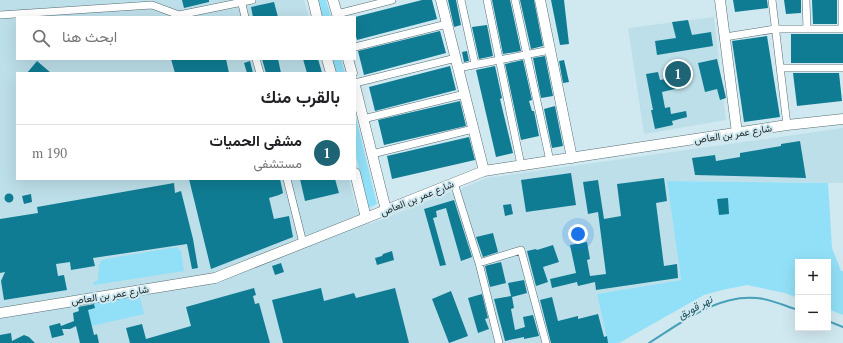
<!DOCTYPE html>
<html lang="ar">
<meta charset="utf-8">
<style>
:root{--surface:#fff;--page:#f6f6f6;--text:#202124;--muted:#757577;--line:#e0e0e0;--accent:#1f6475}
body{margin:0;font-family:"PT Serif",Vazirmatn,serif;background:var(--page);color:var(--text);direction:rtl}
.controls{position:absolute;right:12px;bottom:12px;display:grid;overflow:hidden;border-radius:0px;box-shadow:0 4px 16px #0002}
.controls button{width:36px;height:36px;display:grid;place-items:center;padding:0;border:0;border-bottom:1px solid var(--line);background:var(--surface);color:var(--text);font:20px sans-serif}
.you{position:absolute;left:578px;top:234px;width:14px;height:14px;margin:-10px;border:3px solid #fff;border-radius:50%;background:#1a73e8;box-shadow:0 0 0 6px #1a73e833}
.badge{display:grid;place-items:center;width:26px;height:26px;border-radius:50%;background:var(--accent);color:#fff;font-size:13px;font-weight:700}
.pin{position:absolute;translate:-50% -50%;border:2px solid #fff;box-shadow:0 1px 4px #0006}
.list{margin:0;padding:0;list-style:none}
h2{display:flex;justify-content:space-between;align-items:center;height:52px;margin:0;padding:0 16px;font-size:17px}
h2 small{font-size:13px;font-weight:400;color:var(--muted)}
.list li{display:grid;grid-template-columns:26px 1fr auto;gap:12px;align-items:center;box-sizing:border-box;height:56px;padding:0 16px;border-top:1px solid var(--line)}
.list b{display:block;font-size:15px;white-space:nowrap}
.list p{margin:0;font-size:13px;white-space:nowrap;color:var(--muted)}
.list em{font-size:13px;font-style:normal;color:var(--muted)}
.icon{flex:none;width:22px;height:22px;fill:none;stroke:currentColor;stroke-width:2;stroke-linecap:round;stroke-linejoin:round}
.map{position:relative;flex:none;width:843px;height:343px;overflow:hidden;direction:ltr}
.search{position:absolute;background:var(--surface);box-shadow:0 4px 16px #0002;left:16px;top:16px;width:340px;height:44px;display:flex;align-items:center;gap:10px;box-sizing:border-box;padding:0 14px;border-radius:0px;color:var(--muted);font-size:15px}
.panel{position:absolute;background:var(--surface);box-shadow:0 4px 16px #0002;left:16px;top:72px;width:340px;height:108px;border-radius:0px;direction:rtl}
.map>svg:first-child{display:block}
.built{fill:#bddfe9}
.green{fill:#92e0f7}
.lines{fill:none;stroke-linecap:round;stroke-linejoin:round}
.stream{stroke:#47a0b8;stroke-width:2}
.building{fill:#107c93}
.street-casing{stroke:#576d74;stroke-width:8}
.secondary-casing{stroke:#576d74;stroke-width:11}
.street{stroke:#fff;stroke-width:7}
.secondary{stroke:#fff;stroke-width:10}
.labels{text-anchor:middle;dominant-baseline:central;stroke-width:4;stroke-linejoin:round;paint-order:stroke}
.street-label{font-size:10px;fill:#1c2628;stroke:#d0e9f0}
.water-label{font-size:11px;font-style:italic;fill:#1d525f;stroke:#d0e9f0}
</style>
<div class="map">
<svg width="843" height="343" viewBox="0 0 843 343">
<rect width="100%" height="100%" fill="#d0e9f0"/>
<path class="built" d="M0,0H304L309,17H17V59H319L322,73H17V179H349L356,207L370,224L450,192L457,195L460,189L487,178L843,128V183L667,181L681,280L597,294L608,343H0Z
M714,17L726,120L644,134L628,28Z"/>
<path class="green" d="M317,0H326L331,17H321Z
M332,59H341L345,73H335Z
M355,114L377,204L369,208L355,153Z
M667,181L828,183L832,248L841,271H843V315L828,309V262H798V298L785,293L747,285L722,290L704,295L619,343H608L597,294L681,280Z
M177,247L181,251L184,271L94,285L93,283L98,280L99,265L101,261L105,259Z
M139,294L144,314L92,326L88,310L95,308L94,303Z"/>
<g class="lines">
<path class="stream" d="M828,321L843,327
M649,343C681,323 717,294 757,298C771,299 785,306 798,310"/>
</g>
<path class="building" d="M182,0H209V2L184,8Z
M422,0H432L437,19L357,40L355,33V17Z
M448,0H456L461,25L454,27Z
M492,0H510L521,51L503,54Z
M520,0H534L543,46L531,49Z
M551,0H564L569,44L560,45Z
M733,0H767L768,8L735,12Z
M784,0H801V13L786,14Z
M812,0H837V24H813Z
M274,2L278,17H253L251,7Z
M688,20L692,35L711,32L713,46L657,55L655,41L676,38L672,22Z
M487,25L493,56L479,59L472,27Z
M440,31L446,53L364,75L358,51Z
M791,34H843V63H791Z
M767,36L780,117L744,122L732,41Z
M467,51L469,61L464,62L462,52Z
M545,56L553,96L541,98L533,58Z
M171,59H226L229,73H175Z
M262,59H278L281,73H266Z
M303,59H318L322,73H307Z
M717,59L726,98L720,100L717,89L705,92L698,63Z
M523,60L532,100L529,101L532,111H534L539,136L521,140L505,64Z
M564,60L569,82L563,83L559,61Z
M37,61L51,73H27Z
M250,61L253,73H247L244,63Z
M450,66L456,90L375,111L369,87Z
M495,66L502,98L500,99L513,153L496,157L476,70Z
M658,72L660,80L672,78L675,89L662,92L665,108L670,107L671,114L686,111L687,117L672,121L673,125L655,129L651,110H653L646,74Z
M793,73H839L842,101L797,106Z
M460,101L466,126L384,145L378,120Z
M555,106L563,146L552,148L544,109Z
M469,137L475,160L392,179L387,156Z
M800,141L806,178L695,175L692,158L715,155L716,161L740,157V153L781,146V144Z
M571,173L576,205L526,212L521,180Z
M664,178L667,201L656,203L664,266L677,264L678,278L596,290L595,282L578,286L577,282L552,288L550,279L576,273L570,245L587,242L590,259L587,260L590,276L606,274L598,212L588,214L583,182L598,180L604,219L621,216L617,184Z
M189,179H280L283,193L279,195L269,198L274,219L289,216L293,237L211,269Z
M300,179H335L339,193L305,201Z
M174,183L175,193L181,191L193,239L198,268L192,269L187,244L93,258L95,266L71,270L70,262L56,264L58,276L64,275L67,290L4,300L1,281L5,272L0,273V219L38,213L37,207Z
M4.5 198a4.5 4.5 0 1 1 9 0a4.5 4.5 0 1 1-9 0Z
M31,194L32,202L24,204L22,196Z
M728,198L729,214L719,215L717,199Z
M454,200L472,257L461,261L446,208L436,211L437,217L433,218L446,265L440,266L424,209Z
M511,204L513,214L505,216L503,205Z
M493,233L498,252L483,257L476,237Z
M553,245L559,262L543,267L548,282L536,286L527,251L536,249L537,250Z
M392,251L394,260L377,265L375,258L382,256L383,254Z
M501,262L506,283L490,287L485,266Z
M281,263L284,272L275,275L272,266Z
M524,280L527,293L512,297L514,308L511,309L515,330L525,327L523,317L533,315L539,336L524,339V337L505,341L494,299L511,296L508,283Z
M254,288L256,295L253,296L255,304L259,303L270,343H130L126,328L142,324L146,339L191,326L186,307Z
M321,288L324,301L354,293L356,298L395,288L409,343H283L272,300Z
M451,291L468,336L449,343L432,299Z
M482,294L488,318L485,319L489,329L478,333L468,298Z
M552,297L558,321L578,316V319L598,314L604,337L607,336L608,343H551L540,300Z
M94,304L95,308L88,310L94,335L97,334L99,343H80L76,326L70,329H62L64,335L52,338L49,326L60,323L61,326L74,321L73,313L79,311L78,307Z
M11,333L12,341L24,335L29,337L35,343H0V335Z"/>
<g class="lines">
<defs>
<path id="street" d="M241,0L245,17
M461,0L475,64
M487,0L521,165
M515,0L550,161
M772,0L787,125
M806,0L807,29
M842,0V29
M337,14L392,0
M0,15L152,5L179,15L252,0
M725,37L775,29H843
M355,47L447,24
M256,59L260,73
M458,68L550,50
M780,68H843
M355,83L456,58
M363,119L465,94
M372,154L473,129
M287,179L303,243
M454,183L479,263L499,343
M479,263L521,250L546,343"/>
<path id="secondary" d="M313,0L317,17
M333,0L338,17
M441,0L484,171
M540,0L572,158
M720,0L737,133
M327,59L331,73
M348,59L352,73
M355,86L386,210
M355,173L366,218
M0,313L215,278L484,171L787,125L843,119"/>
</defs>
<use href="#street" class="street-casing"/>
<use href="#secondary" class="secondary-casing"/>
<use href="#street" class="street"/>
<use href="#secondary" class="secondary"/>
</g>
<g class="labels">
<g class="street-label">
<text transform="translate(733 134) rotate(-9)">شارع عمر بن العاص</text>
<text transform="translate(417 198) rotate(-22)">شارع عمر بن العاص</text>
<text transform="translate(110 295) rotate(-9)">شارع عمر بن العاص</text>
</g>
<g class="water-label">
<text transform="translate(695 307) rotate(-28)">نهر قويق</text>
</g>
</g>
</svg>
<div class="controls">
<button>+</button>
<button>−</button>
</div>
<div class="you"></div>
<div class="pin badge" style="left:678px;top:74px">1</div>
<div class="search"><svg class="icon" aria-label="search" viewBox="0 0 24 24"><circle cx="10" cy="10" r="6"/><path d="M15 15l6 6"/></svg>ابحث هنا</div>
<section class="panel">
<h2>بالقرب منك<small></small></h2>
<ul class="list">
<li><span class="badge">1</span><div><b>مشفى الحميات</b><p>مستشفى</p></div><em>190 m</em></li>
</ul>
</section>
</div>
